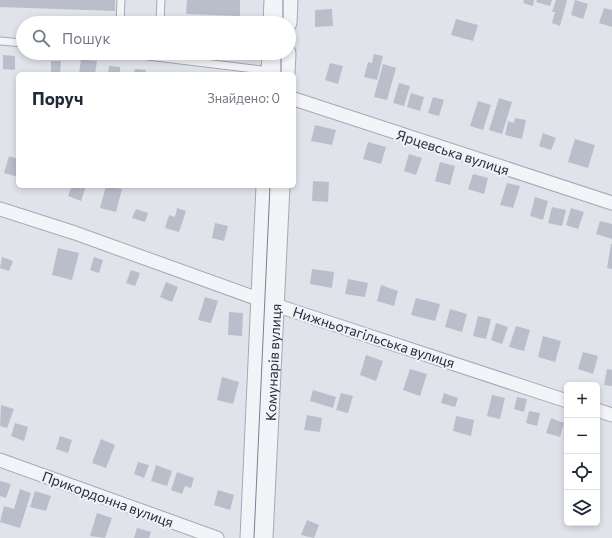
<!DOCTYPE html>
<html lang="uk">
<meta charset="utf-8">
<style>
:root{--surface:#fff;--page:#f2f2f3;--text:#1f2937;--muted:#747a83;--line:#e0e1e3}
body{margin:0;font-family:Commissioner,sans-serif;background:var(--page);color:var(--text)}
.controls{position:absolute;right:12px;bottom:12px;display:grid;overflow:hidden;border-radius:6px;box-shadow:0 2px 6px #0003}
.controls button{width:36px;height:36px;display:grid;place-items:center;padding:0;border:0;border-bottom:1px solid var(--line);background:var(--surface);color:var(--text);font:20px sans-serif}
.list{margin:0;padding:0;list-style:none}
h2{display:flex;justify-content:space-between;align-items:center;height:52px;margin:0;padding:0 16px;font-size:17px}
h2 small{font-size:13px;font-weight:400;color:var(--muted)}
.icon{flex:none;width:22px;height:22px;fill:none;stroke:currentColor;stroke-width:2;stroke-linecap:round;stroke-linejoin:round}
.map{position:relative;flex:none;width:612px;height:538px;overflow:hidden}
.search{position:absolute;background:var(--surface);box-shadow:0 2px 6px #0003;left:16px;top:16px;width:280px;height:44px;display:flex;align-items:center;gap:10px;box-sizing:border-box;padding:0 14px;border-radius:22px;color:var(--muted);font-size:15px}
.panel{position:absolute;background:var(--surface);box-shadow:0 2px 6px #0003;left:16px;top:72px;width:280px;height:116px;border-radius:6px}
.map>svg:first-child{display:block}
.building{fill:#babecb}
.lines{fill:none;stroke-linecap:round;stroke-linejoin:round}
.service-casing{stroke:#a5a9b5;stroke-width:9}
.minor-casing{stroke:#a5a9b5;stroke-width:15}
.tertiary-casing{stroke:#a5a9b5;stroke-width:19}
.service{stroke:#f3f4f8;stroke-width:7}
.minor{stroke:#f3f4f8;stroke-width:13}
.tertiary{stroke:#f3f4f8;stroke-width:17}
.tram{stroke:#788095;stroke-width:1}
.labels{text-anchor:middle;dominant-baseline:central;stroke-width:4;stroke-linejoin:round;paint-order:stroke}
.street-label{font-size:14px;fill:#272e43;stroke:#f0f2f8}
</style>
<div class="map">
<svg width="612" height="538" viewBox="0 0 612 538">
<rect width="100%" height="100%" fill="#e0e3ea"/>
<path class="building" d="M0,0H115V11L0,7Z
M187,0H240V16L186,14Z
M524,0H534L533,6L523,3Z
M537,0H552L550,6L536,2Z
M556,0H567L560,26L552,23L555,12H552Z
M575,0L588,4L583,19L571,15Z
M604,8L612,10V27L599,23Z
M332,9L333,26L315,27V10Z
M456,19L478,25L473,41L451,35Z
M374,54L383,56L377,80L364,77L368,62L372,63Z
M3,55L15,56V70L3,69Z
M81,59L97,61L95,74H79Z
M51,61H61L60,74L51,73Z
M330,63L343,66L338,84L325,80Z
M383,64L396,68L387,100L374,97Z
M109,66L120,67V74H108Z
M135,69L146,70L145,74H134Z
M399,83L410,86L404,106L393,103Z
M411,93L424,97L420,111L407,107Z
M433,97L444,100L439,116L428,113Z
M499,98L512,102L502,134L489,130Z
M478,101L491,105L483,130L470,126Z
M515,118L526,120L522,139L505,135L508,121L514,123Z
M315,125L336,130L332,145L311,141Z
M543,133L556,138L551,150L539,146Z
M575,139L595,145L588,168L568,162Z
M368,142L386,147L381,164L363,159Z
M409,154L422,158L416,175L404,171Z
M9,156L18,159V177L4,173Z
M440,162L455,166L450,185L435,181Z
M473,174L488,178L484,194L468,189Z
M313,181L329,182L328,202L312,201Z
M507,183L520,186L513,208L500,205Z
M72,186H86L81,201L68,196Z
M106,186L122,189L116,212L100,208Z
M535,197L548,201L543,220L530,216Z
M552,207L566,210L562,226L548,223Z
M177,208L186,211L179,232L165,228L169,215L175,217Z
M571,208L584,212L578,229L566,225Z
M136,209L148,213L145,222L132,218Z
M600,221L612,224V239L596,234Z
M215,223L228,226L224,241L212,238Z
M611,244H612V269L607,268Z
M58,248L79,253L72,280L52,275Z
M2,257L13,261L9,271L0,268Z
M94,257L103,260L99,273L90,270Z
M312,269L334,272L332,288L310,284Z
M131,270L140,273L135,286L126,283Z
M348,279L368,283L365,297L345,294Z
M166,282L178,287L172,302L160,297Z
M381,285L398,291L394,306L377,301Z
M205,297L218,301L211,323L198,320Z
M416,298L440,304L435,321L411,315Z
M450,309L467,314L462,332L445,327Z
M229,312L243,313L242,336L228,335Z
M478,316L491,319L486,339L473,336Z
M496,323L508,327L502,344L491,340Z
M516,326L530,330L524,351L509,347Z
M543,336L561,341L555,362L538,357Z
M583,352L598,356L593,374L578,369Z
M366,355L383,361L376,381L360,375Z
M410,369L427,374L420,396L403,390Z
M607,369L612,370V386L604,385Z
M222,377L239,382L233,404L217,400Z
M313,390L336,397L333,408L310,401Z
M341,393L353,396L348,413L336,410Z
M444,393L458,398L455,407L441,403Z
M492,395L505,398L500,419L487,416Z
M517,397L527,399L524,412L514,409Z
M1,405L14,409L7,428L0,426Z
M529,411L540,413L537,426L526,423Z
M307,415L322,418L320,432L304,430Z
M456,416L474,420L471,436L453,431Z
M551,418L564,423L560,437L546,433Z
M15,423L28,427L24,441L11,436Z
M60,436L72,440L68,453L56,449Z
M101,439L115,445L106,468L92,463Z
M138,462L149,465L144,478L134,474Z
M156,465L172,471L167,486L151,481Z
M177,472L194,478L191,488L185,486L182,494L171,490Z
M0,481L11,484L6,498L0,496Z
M20,489L31,493L20,528L0,522L4,506L14,509Z
M218,490L234,495L230,510L214,505Z
M35,491L51,496L46,511L30,507Z
M97,513L112,518L105,538L90,536Z
M307,520L319,525L314,538L301,535Z
M137,528L151,532L149,538H134Z"/>
<g class="lines">
<defs>
<path id="service" d="M120,23L121,0
M160,23L161,0
M0,41L23,43
M123,53L270,71"/>
<path id="minor" d="M294,99L612,203
M0,209L75,233L275,305L567,401
M597,410L612,415
M0,460L217,538"/>
<g id="tertiary">
<path d="M272,23L273,0"/>
<path d="M288,23L289,0"/>
<path d="M270,74L271,53"/>
<path d="M286,74L287,53"/>
<path d="M249,538L265,186"/>
<path id="s1" d="M264,538L281,186"/>
</g>
</defs>
<use href="#service" class="service-casing"/>
<use href="#minor" class="minor-casing"/>
<use href="#tertiary" class="tertiary-casing"/>
<use href="#service" class="service"/>
<use href="#minor" class="minor"/>
<use href="#tertiary" class="tertiary"/>
<path class="tram" d="M283,23V0
M281,74V53
M254,538L270,186"/>
</g>
<g class="labels">
<g class="street-label">
<text transform="translate(453 152) rotate(18)">Ярцевська вулиця</text>
<text transform="translate(374 337) rotate(18)">Нижньотагільська вулиця</text>
<text stroke="none"><textPath href="#s1" startOffset="176">Комунарів вулиця</textPath></text>
<text transform="translate(108 499) rotate(20)">Прикордонна вулиця</text>
</g>
</g>
</svg>
<div class="controls">
<button>+</button>
<button>−</button>
<button><svg class="icon" aria-label="locate" viewBox="0 0 24 24"><circle cx="12" cy="12" r="6"/><path d="M12 2v4M12 18v4M2 12h4M18 12h4"/></svg></button>
<button><svg class="icon" aria-label="layers" viewBox="0 0 24 24"><path d="M12 4l9 5-9 5-9-5zM3 14l9 5 9-5"/></svg></button>
</div>
<div class="search"><svg class="icon" aria-label="search" viewBox="0 0 24 24"><circle cx="10" cy="10" r="6"/><path d="M15 15l6 6"/></svg>Пошук</div>
<section class="panel">
<h2>Поруч<small>Знайдено: 0</small></h2>
<ul class="list">
</ul>
</section>
</div>
